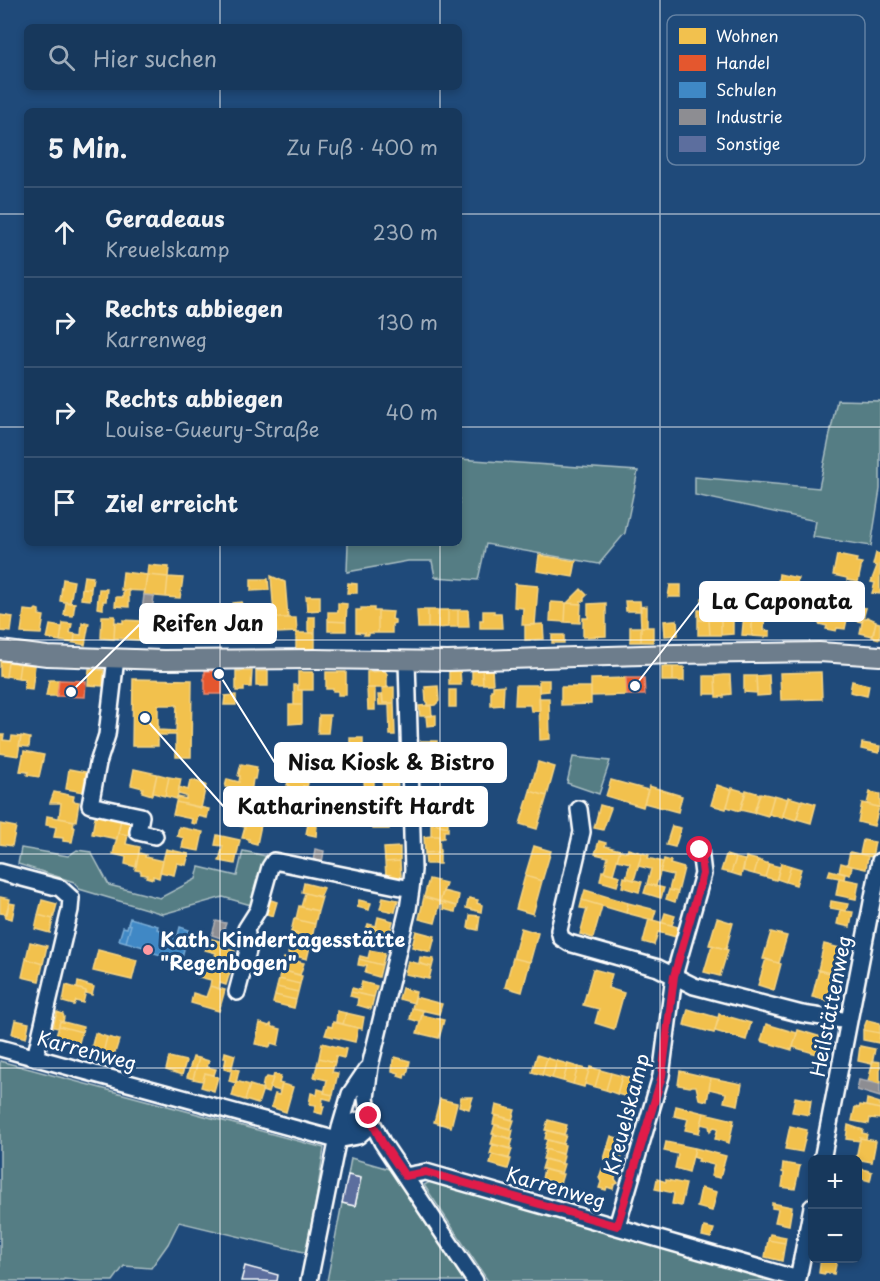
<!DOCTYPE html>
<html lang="de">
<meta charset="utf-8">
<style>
:root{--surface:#17385c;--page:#203f62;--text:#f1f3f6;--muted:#9eacbb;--line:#365272}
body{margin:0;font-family:"Playpen Sans",sans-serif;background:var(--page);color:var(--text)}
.controls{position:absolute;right:18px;bottom:18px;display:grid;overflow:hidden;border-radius:9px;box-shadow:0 3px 9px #0003}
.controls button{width:54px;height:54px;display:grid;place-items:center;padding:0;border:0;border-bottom:2px solid var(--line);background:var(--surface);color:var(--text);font:30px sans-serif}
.stop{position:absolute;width:18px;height:18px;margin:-14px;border:4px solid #e11d48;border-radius:50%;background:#fff}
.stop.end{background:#e11d48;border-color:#fff;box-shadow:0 2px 6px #0008}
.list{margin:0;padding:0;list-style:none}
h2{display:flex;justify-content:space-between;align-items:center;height:78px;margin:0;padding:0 24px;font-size:26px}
h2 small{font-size:20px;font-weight:400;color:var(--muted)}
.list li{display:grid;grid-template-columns:39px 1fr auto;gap:18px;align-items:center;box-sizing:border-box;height:90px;padding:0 24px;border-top:2px solid var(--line)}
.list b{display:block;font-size:22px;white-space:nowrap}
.list p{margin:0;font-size:20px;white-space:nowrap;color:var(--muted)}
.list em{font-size:20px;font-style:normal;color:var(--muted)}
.icon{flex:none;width:33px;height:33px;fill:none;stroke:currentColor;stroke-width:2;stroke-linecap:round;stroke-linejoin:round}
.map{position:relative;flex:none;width:880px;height:1281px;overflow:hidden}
.search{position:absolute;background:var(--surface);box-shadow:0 3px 9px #0003;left:24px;top:24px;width:438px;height:66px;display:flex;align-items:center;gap:15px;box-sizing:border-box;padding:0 21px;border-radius:9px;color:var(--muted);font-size:22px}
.panel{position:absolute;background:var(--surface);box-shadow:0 3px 9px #0003;left:24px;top:108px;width:438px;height:438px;border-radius:9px}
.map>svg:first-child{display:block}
.green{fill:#547d84;stroke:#aabec2;stroke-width:1.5}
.homes{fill:#f2c14e;stroke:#f6d483;stroke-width:1.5;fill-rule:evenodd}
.shops{fill:#e4572e;stroke:#ec896d;stroke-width:1.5}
.schools{fill:#3f88c5;stroke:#79acd6;stroke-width:1.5}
.industry{fill:#8d8d92;stroke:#afafb3;stroke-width:1.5}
.building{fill:#5c6e9e;stroke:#fff;stroke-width:1.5}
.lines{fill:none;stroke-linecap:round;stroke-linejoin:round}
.minor-casing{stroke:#fff;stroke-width:20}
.major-casing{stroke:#fff;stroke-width:22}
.minor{stroke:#1f4a7a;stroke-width:15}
.major{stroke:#6d7d8c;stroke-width:18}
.route{stroke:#e11d48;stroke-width:8}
.grid{fill:none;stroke:#fff;stroke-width:1.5;stroke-opacity:0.55}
.poi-dot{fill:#ff9aa2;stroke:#1f4a7a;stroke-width:2}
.labels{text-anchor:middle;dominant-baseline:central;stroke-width:6;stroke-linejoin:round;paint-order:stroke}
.poi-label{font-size:20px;font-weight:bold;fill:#fff;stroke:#1f4a7a;text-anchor:start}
.street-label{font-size:20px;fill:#fff;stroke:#1f4a7a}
.key{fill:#1f4a7a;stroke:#6280a2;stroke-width:1.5}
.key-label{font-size:16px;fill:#fff}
.leader{fill:none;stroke:#fff;stroke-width:2}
.callout-dot{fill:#fff;stroke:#1f4a7a;stroke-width:2}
.callout{fill:#fff;stroke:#fff;stroke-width:2}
.callout-label{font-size:21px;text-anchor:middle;font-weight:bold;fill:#111}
</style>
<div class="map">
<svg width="880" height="1281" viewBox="0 0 880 1281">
<rect width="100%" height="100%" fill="#1f4a7a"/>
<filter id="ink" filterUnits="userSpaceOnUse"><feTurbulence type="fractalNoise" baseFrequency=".0167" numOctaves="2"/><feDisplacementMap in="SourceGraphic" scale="12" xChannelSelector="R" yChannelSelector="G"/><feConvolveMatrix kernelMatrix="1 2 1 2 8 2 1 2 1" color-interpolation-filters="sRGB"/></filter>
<g filter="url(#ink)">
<path class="green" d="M837,400L880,401V489L871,546L813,537L816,521L695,495V477L819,488Z
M459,459L638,471L625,533L599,564L486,544L478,580L435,577L432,561H408L347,572L348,543H459Z
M573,757L610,761L599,794L567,783Z
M21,848L68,856L77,850L91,852L109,885L160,898L196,879L199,867L237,876L243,851L266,856L251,905L223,897L163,914L79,889L74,882L18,864Z
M0,1061L324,1148L308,1253L179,1222L168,1244L151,1268L124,1266L113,1281H81L64,1279L63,1281H0Z
M351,1158L389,1169L464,1281H327L342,1203L355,1206L361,1178L348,1175Z
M436,1179L783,1281H488L424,1185Z"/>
<path class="homes" d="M876,553L880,554V594L872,593L875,583L871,582L877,566L873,565Z
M539,555L576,561L573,577L537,571Z
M837,555L857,559L856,562L862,563L858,582L847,580V578L833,575Z
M148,565L169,567L168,577L147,575Z
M123,572L147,575L145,591L121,590Z
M779,574L798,578L795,592L782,589L783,587L780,583L778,582Z
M147,575L168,577L166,597L144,595Z
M84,576L93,577L91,589L82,588Z
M271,576L285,582L288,618H276L274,614Z
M168,577L183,578L180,598L166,597Z
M63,579L74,581L70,603L60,601Z
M251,579H268L269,590L251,591Z
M348,583L357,584V593H347Z
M515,584L538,586L535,625H522L523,608L514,607Z
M670,585H681V597H668Z
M82,588L91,589L90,600L81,599Z
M99,589H107L106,601H103V609L97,608Z
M581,589L587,595L584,598V601H581V604L567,603Z
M123,590H129V607L115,606L116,597H123Z
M306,596H320V610L307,611Z
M702,598H709V620H698V610H705V604H702Z
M625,601H640L641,611H626Z
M66,602L75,603L73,616L64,615Z
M242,602L243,613H233V603Z
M551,602L566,603L565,622L550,621Z
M338,603L347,604L346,622L328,621V612H338Z
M566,603L581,604L580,623L565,622Z
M606,603V636L583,637V618H588V604Z
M823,605L849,610L845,629L837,628L836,631L826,629L827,626L819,624Z
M647,606V627H641L640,607Z
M857,606L866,608L862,622L854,620Z
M361,608H374V611H378V633H369V635H364L365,633L356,632V610H361Z
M36,609L39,610V615L44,616L41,634L21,633L24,610L34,611Z
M142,610L152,611L150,639L139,637Z
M417,610H428V628H418Z
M428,610H438V628H428Z
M438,610H448V627L438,628Z
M448,610H458V627H448Z
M458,610H468L469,627H458Z
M378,611L393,612L392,619L395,620V623L392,624V633H378Z
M483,611H494V613H501L502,628H480V620H483Z
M744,614L755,615L754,621H752V636L742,635Z
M0,615L13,617L11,632L0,631Z
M755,615L765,616L764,630L770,631V636H765V637L752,636V621H754Z
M102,616H115L114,639L101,638Z
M308,617H315V633H309L308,630Z
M867,617L876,621L873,636L860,633L863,618H867Z
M276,618H296L297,632L277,633Z
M123,620L141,621L139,640L114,638L115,622L123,623Z
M674,620H677L678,635L665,636L664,621Z
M698,620H709L710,635H698Z
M709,620H721V635H710Z
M721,620H733V634L721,635Z
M328,621L346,622V631H328Z
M85,622L89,623L85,645L74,643L75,634L81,635L82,623L85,624Z
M876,622L880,623V639L872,637Z
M63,623L72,624L70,633L75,634L74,643L60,641Z
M543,624L544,639L525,640V625Z
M50,625L62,627L60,641L47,639Z
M630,627H641V642H630Z
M641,627H653V642H641Z
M296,633H315V649H296Z
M552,635H564V643H552Z
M0,661L8,662L6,677L0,676Z
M8,662L20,664L18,678L6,676Z
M20,664L35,665L32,690L24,689L25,679L18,678Z
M662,667H673V681H662Z
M673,667H684V681H673Z
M89,669L104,670L103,686L88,685Z
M482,669H492L493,684H483Z
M482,669L483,684H472V670Z
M449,670H460L461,685H449Z
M236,671H252L251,687H244V691H236Z
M256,671H268V686H256Z
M385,671L387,674V688H367V672Z
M298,672H313V690H298Z
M326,672H346V695H338V691H333V689H326Z
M821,672L822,699L781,700L780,673Z
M723,675H730L731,694L724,695V697H716L715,676Z
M769,675L770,695L757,696L756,676Z
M704,676H715L716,694H704Z
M744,676H756L757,693L744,692Z
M626,678L627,695L591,696V679Z
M133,679L192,680L191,757H176V735H158V746H132ZM158,705H177L176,731L158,730Z
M49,680H59L57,696H46Z
M539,680H549V691L539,692Z
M852,681L869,685L867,696L850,692Z
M294,685H298V690H302V705H294Z
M504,685L503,705L491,706V690H493V686Z
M516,685H539L540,711H531L530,705H515Z
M438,686L439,701L435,705L427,706V702H426L425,687Z
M394,687V703H383L382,688Z
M561,687H591V704L561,705Z
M367,688H374L375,690V710H368Z
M449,690H456V707H449Z
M236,695V705H224L225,696Z
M378,695H382L383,703H394L395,735H390L389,705H379Z
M539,698H549L550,739L540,740Z
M289,705H302V723L289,724Z
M431,705L432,716H420L419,706Z
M319,715H330L328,733H318Z
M436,715V725L427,726L426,716Z
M0,735H4L3,740L11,741L12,736L21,737L18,756L0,753Z
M21,736L30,738L29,747L19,746Z
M350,738H363V748H350Z
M421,741H437V759L421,760Z
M862,743L880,746L879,753L861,749Z
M24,751L44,755L39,777L27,775L28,772L20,771Z
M538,762L555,767L547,796L530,791Z
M241,764L257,767L255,779H253L251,793L225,787L227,779L239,782L240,776H238Z
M69,769L86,772L83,792L66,789Z
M134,769L157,774L152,795L142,792L143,788L131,785Z
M293,770L310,774L307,787L303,786L300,797L287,794L289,785H287L289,779H291Z
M157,774L169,777L165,796L153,793Z
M397,776L398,790L383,791L382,777Z
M169,777L181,779L177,799L165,796Z
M193,780L206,785L201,808L176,802L177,797L186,799V796L178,794L179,787L188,790L190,781Z
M611,780L648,790L643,807L606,796Z
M364,781H374V793L365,794Z
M717,785L732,790L726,809L711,805Z
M649,786L682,796L678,812L644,803Z
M732,788L746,792L740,811L727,807Z
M746,790L760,794L754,813L740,810Z
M530,791L547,796L537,829L520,824Z
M54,792L74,796L73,801L79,802L76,821L59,818L61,803H50Z
M870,792L880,794V808L867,804Z
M760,793L774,796L768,816L754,812Z
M774,795L788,799L782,818L769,814Z
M788,797L802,801L796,820L783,816Z
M802,800L816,804L811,823L797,819Z
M176,802L209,809L207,818L198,816L196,824L191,823L192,819L173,815Z
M862,803L879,807L874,826L858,822Z
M600,805L611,808L603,830L594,828Z
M98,810L122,815L117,839L92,834L95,817H96Z
M122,815L131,821L128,835L118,833Z
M242,815L262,820L257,844L249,842V839L242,838L245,827L240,826Z
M388,815L389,829H373V816Z
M47,816L74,821L73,827H75L72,842L63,841V838L54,837L56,827L46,825Z
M436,816H448V827L436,824Z
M431,823L448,827V831H444V838L439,839V836H431Z
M0,824L16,827L12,846L0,844Z
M308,824L317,826L316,836L306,834Z
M672,826L681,828L675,847L666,845Z
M179,827L203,832L199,851L182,848L184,838L177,836Z
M118,833L128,835L126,844L140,847L136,867L125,864L126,857L113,854Z
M217,835L240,840L235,864L219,861L223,846L215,845Z
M431,836H439L440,852L425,853L424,837Z
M863,840L875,842L872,857L860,854Z
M599,841L606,843L605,846L620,850L613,874L604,872L608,857L595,854Z
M534,846L551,851L542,881L525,876Z
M400,847V861L385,862L384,848Z
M166,849L189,854L186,865L177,863L174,875L160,872Z
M628,849L642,853L634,880L626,878L630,863L617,860L620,850L627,852Z
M440,852V864H426L425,853Z
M850,852L868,856L866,869L847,865Z
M139,853L146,855L145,857L163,861L159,878L153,876V879L146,877L147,875L141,874V871L135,870Z
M642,853L649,855L648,858L663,862L656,886L647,884L651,869L638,866Z
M726,855L736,858L731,873L721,871Z
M746,857L758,860L754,874L743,871Z
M736,858L745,860L741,876L731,873Z
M664,859L671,861L670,864L684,868L678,892L669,890L673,875L660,872Z
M758,860L769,864L765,877L754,874Z
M400,861L401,877L386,876L385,862Z
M781,863L791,866L786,882L777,879Z
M841,863L852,866L850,875L839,872Z
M769,864L780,867L776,880L765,877Z
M791,866L801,869L796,885L786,882Z
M830,870L845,874L844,879L828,876Z
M602,871L620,876L617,886L600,881Z
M525,876L542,881L533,914L516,909Z
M624,877L642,882L639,892L622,887Z
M839,878L859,882L856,899L836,895Z
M429,879L446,883L440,902L424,897Z
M304,883L324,888L320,897L302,892Z
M647,884L664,888L661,898L644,893Z
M585,890L628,903L626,913L582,900Z
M669,890L678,892L675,902L666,899Z
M443,891L459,895L457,906L440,902Z
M305,893L322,897L318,911L301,907Z
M0,897L10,899L7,914L0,913Z
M383,897L398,900L395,912L380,909Z
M424,897L457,906L455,912L443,909V905L440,904L435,923L419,919Z
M469,898L478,900L477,903L482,905L481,912L466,908Z
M268,899L277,902L273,916L264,913Z
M42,900L57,904L53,919L38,915Z
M359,900L371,903L369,910L357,907Z
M582,900L602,906L593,938L580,934L587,909L580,908Z
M831,901L848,904L846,911L830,908Z
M9,903L15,904L12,919L5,917Z
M628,903L656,910L653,920L626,913Z
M299,906L318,911L315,924L294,919H296Z
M840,910L853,912L850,927L837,924Z
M665,913L675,916L672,925L662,923Z
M38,915L53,919L50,933L35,929Z
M470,915L480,916L478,930L468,928Z
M378,917L393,921L390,933L367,927L368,924L376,926Z
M717,918L733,923L726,949L709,945Z
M294,919L315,924L312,938L291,932Z
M649,919L678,927L676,937L658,932L654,945L643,942Z
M367,927L390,933L387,945L372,941L374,933L366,931Z
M521,928L538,933L530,962L513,958Z
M416,931L435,936L431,952L412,947Z
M291,932L312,938L307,959L288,954L291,941H289Z
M771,932L787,936L779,963L763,959Z
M209,938L226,943L224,948L235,951L231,963L225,962L224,967L212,964L216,953L205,950Z
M30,942L47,946L43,964L26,959Z
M824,944L840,948L834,974L818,970Z
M712,945L728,950L720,976L704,972Z
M98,950L137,960L132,980L93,971Z
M370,950L385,953L382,965L359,959L360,956L368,958Z
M420,957L434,959L432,967L419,963Z
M284,958L304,963L300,975L281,970Z
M513,958L530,962L522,992L505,987Z
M26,959L43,964L39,981L22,977Z
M359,959L382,965L379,977L365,973L367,965H365L364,966L358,965Z
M766,959L781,964L774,990L758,985Z
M408,961L432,967L429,979L405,974Z
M199,964L211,968L212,964L231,969L226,985L220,983L219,989L210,986L211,980L195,976Z
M593,969L612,974L608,988L624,993L614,1029L595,1023L599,1009L583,1005Z
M281,970L302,976L300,984L279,979Z
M819,970L836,975L829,1001L812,997Z
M279,979L300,984L298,992L277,987Z
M78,982L94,987L92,995L86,993V991L77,988Z
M362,982L377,986L374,997L351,992L352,988L360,990Z
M66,985L86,991L83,1003L76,1001L74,1005L63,1002Z
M210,986L225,990L219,1011L191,1003L193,993L206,997Z
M277,987L298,992L296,1000L275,995Z
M402,988L416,992L414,1003L399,999Z
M351,992L374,997L371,1009L357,1005L358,998L350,996Z
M275,995L296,1000L294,1008L273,1003Z
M415,997L442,1004L439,1014L412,1008Z
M412,1008L423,1010L420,1022L410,1019Z
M688,1009L719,1018L714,1033L684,1025Z
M337,1011L346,1013L343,1024L336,1022Z
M57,1012L63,1014L64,1017L63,1022L60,1021L58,1028L53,1027Z
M346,1013L364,1017L362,1029L343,1024Z
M719,1014L751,1023L746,1040L715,1031Z
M422,1015L444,1020L439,1038L417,1033Z
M15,1020L29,1023L26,1038L12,1034Z
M867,1020L880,1023V1033L863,1030Z
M60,1021L83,1027L82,1032L59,1026Z
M333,1022L358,1028L355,1042L325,1035L328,1026L332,1027Z
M260,1023L269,1026L271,1024L273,1027L281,1029L278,1045L271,1043L270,1047L255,1044Z
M766,1024L797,1033L792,1050L761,1041Z
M59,1026L82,1032L78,1046L55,1039Z
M798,1030L828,1039L824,1056L793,1047Z
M863,1030L880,1033L879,1043L863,1040Z
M95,1033L107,1037L103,1053L91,1049Z
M107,1037L119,1040L114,1056L103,1053Z
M322,1043L346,1049L344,1058L336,1056L335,1062L319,1058Z
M860,1046L875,1049L872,1064L858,1061Z
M225,1052L235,1055L231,1071L224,1069L226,1058H224Z
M537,1055L547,1058L542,1075L532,1072Z
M169,1057L186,1061L182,1075L166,1070Z
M193,1057L199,1058L193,1079L187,1077Z
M395,1057L410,1061L407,1075L405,1074L404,1078L398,1076L399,1073L392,1071L393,1060L394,1061Z
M199,1058L209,1061L207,1067L216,1069L214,1075L205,1073L203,1081L193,1079Z
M319,1058L335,1062L332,1072L338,1073L333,1095L324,1093L327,1080L314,1077Z
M547,1058L557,1061L552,1078L542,1075Z
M557,1061L568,1064L563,1081L552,1078Z
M873,1061L880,1062V1084L868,1082Z
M568,1064L578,1067L573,1084L563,1081Z
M578,1067L589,1070L584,1087L573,1084Z
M590,1067L600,1070L595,1087L585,1084Z
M232,1068L239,1070L236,1083L229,1081Z
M600,1070L611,1073L606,1090L595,1087Z
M680,1071L711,1078L707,1101L699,1099L696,1086H692L690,1087L678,1085Z
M205,1073L218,1077L214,1091L201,1087Z
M611,1073L622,1076L617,1094L606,1090Z
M274,1074L281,1076L279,1083L282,1084L280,1091L270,1088Z
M622,1076L633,1079L628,1097L617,1094Z
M267,1077L273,1078L268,1093L262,1091V1088L264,1079Z
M711,1078L742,1084L738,1105L724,1102L726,1093L709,1089Z
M633,1080L642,1082L639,1092L630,1090Z
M236,1081L250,1085L245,1100L232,1096Z
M282,1084L293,1087L286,1112L271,1107L275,1094L279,1095Z
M250,1085L263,1089L258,1104L245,1100Z
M318,1089L325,1091L324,1093L333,1095L331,1100L323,1098L322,1106H324L322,1114L314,1112L316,1105L309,1104L311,1093L317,1095Z
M461,1097H473L469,1109L459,1106Z
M795,1097L811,1100L809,1115L792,1112Z
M440,1099L457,1103L451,1127L434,1122Z
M867,1099L880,1103V1109L866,1106Z
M496,1105L515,1110L512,1120L494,1115Z
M860,1105L880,1109V1119L870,1118L869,1124L852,1121L855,1107L859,1108Z
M676,1106L704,1113L699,1133L685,1130L688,1119L674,1116Z
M704,1113L734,1120L729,1143L715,1139L718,1128L714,1127L710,1131L709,1126L701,1124Z
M495,1115L514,1120L511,1129L493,1124Z
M548,1120L567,1125L564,1135L545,1130Z
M495,1125L513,1130L511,1139L492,1134Z
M848,1125L863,1130L862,1133L867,1134L866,1139L860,1138V1141L846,1139Z
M790,1126L807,1130L802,1152L785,1149Z
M547,1130L566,1135L563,1144L545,1139Z
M494,1134L513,1139L510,1149L491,1144Z
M611,1136L627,1141L623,1153L607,1149Z
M860,1138L876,1141L872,1162L856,1159Z
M547,1140L565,1145L563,1154L544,1149Z
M666,1142L695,1148L689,1172L675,1168L678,1154L664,1151Z
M493,1144L512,1149L509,1159L490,1154Z
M695,1148L726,1156L720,1178L711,1176L714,1165L698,1161L699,1159L693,1157Z
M546,1149L564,1155L562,1164L543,1159Z
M607,1149L623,1153L620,1164L604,1159Z
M492,1154L511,1159L508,1169L490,1164Z
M545,1159L564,1164L561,1174L542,1169Z
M783,1163L800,1166L795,1189L782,1187L784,1173L782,1172Z
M860,1168L872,1172L870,1181L859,1178Z
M544,1169L563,1174L560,1184L542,1179Z
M602,1169L615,1173L614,1175L616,1176L615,1179L618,1183L614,1185L613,1189L607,1187L606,1190L599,1188L601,1182L599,1178Z
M657,1179L666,1182V1180L686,1184L681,1206L672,1204L674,1193L655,1189Z
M701,1188L717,1192L712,1211L697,1207Z
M772,1203L792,1207L789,1225L775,1222L778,1209L772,1208Z
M704,1227L714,1229L711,1238L702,1236Z
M770,1234L786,1237L785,1243L768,1240Z
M768,1240L785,1243L782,1261L765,1257Z
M821,1258L837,1260L834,1274L825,1272V1274L819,1273Z"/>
<path class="shops" d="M205,671H222V694H205V680H204V674H205Z
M626,678H644L645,695H627Z
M59,680L86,681L85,697L57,696Z"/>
<path class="schools" d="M130,918L158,926L157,929L178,935L180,927L189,930L181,961L154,953V950L126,942L131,925L128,924Z
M128,924L131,925L126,942L119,940L123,927L127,928Z"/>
<path class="industry" d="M144,595L154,596L152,611L142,610Z
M315,849L324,851L322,863L313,862Z
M216,921L226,923L221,938L212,935Z
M859,1080L880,1084V1097L857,1090Z"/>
<path class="building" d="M348,1175L361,1178L355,1206L342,1203Z
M245,1266L278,1275L277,1281H241Z"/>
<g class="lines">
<defs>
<path id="minor" d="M116,658L107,735L98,763L90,805L141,816L138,832L155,836
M407,661L413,870L411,889L408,909L370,1066L366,1098L369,1116L382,1142L475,1281
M579,809L582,832L559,930L561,938L569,943L658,968L694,986L802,1014L849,1021
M0,872L60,888L71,898L70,910L35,1058
M237,992L249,947L246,929L258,910L270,867L274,861L411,889
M0,1048L337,1140L358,1136L372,1124
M340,1128L359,1120L372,1124
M822,1160L880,861
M405,1176L426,1172L798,1279L812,1207
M617,1226L661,1076L674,976L703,874L700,850
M309,1281L340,1128L350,1094L367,1069"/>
<path id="major" d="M0,650L47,656L163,660L316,659L448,661L675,654L819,652L880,656"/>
</defs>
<use href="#minor" class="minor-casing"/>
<use href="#major" class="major-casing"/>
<use href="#minor" class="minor"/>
<use href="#major" class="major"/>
</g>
</g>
<g class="lines" filter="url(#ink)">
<path class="route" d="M369,1116L382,1142L405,1176L426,1172L617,1226L662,1076L674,976L703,874L700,850"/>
</g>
<path class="grid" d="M220,0V27M440,0V27M660,0V1281M220,87V111M440,87V111M0,214H27M459,214H880M0,427H27M459,427H880M220,543V1281M440,543V1281M0,640H880M0,854H880M0,1068H880"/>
<circle class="poi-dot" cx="148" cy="950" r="6"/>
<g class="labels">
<g class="poi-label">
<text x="160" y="939">Kath. Kindertagesstätte<tspan x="160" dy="23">"Regenbogen"</tspan></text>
</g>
<g class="street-label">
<text transform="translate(830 1006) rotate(-79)">Heilstättenweg</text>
<text transform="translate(87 1050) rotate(15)">Karrenweg</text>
<text transform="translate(626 1114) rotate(-75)">Kreuelskamp</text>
<text transform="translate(556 1187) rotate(16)">Karrenweg</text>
</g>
</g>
<rect x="667" y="15" width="198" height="150" rx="9" class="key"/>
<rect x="679" y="28" width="27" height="16" fill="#f2c14e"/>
<rect x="679" y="55" width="27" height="16" fill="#e4572e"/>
<rect x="679" y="82" width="27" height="16" fill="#3f88c5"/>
<rect x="679" y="109" width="27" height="16" fill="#8d8d92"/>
<rect x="679" y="136" width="27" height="16" fill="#5c6e9e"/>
<g class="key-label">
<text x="716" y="42">Wohnen</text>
<text x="716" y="69">Handel</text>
<text x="716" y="96">Schulen</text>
<text x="716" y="123">Industrie</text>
<text x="716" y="150">Sonstige</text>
</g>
<path class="leader" d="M635 686L700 602M71 692L140 624M219 674L275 763M145 718L224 807"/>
<g class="callout-dot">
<circle cx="635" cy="686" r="6"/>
<circle cx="71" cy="692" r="6"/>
<circle cx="219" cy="674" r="6"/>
<circle cx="145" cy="718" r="6"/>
</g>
<g class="callout">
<rect x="700" y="582" width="164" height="39" rx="6"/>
<rect x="140" y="604" width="136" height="39" rx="6"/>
<rect x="275" y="743" width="231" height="39" rx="6"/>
<rect x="224" y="787" width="263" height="39" rx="6"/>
</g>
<g class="callout-label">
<text x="782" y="609">La Caponata</text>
<text x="208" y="631">Reifen Jan</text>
<text x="391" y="770">Nisa Kiosk &amp; Bistro</text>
<text x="356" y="814">Katharinenstift Hardt</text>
</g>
</svg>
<div class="controls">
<button>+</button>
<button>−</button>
</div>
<div class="stop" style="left:700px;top:850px"></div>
<div class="stop end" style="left:369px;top:1116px"></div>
<div class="search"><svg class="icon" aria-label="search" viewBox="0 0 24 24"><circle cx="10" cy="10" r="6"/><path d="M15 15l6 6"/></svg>Hier suchen</div>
<section class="panel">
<h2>5 Min.<small>Zu Fuß · 400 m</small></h2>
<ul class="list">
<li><svg class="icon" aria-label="ahead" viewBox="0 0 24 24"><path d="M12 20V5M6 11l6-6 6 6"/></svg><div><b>Geradeaus</b><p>Kreuelskamp</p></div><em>230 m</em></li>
<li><svg class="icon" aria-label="right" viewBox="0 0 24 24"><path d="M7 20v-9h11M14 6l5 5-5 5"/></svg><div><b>Rechts abbiegen</b><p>Karrenweg</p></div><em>130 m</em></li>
<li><svg class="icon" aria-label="right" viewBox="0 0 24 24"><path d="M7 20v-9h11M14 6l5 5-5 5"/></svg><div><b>Rechts abbiegen</b><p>Louise-Gueury-Straße</p></div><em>40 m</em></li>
<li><svg class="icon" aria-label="arrive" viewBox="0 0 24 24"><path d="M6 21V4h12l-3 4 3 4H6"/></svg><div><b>Ziel erreicht</b></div></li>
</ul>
</section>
</div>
